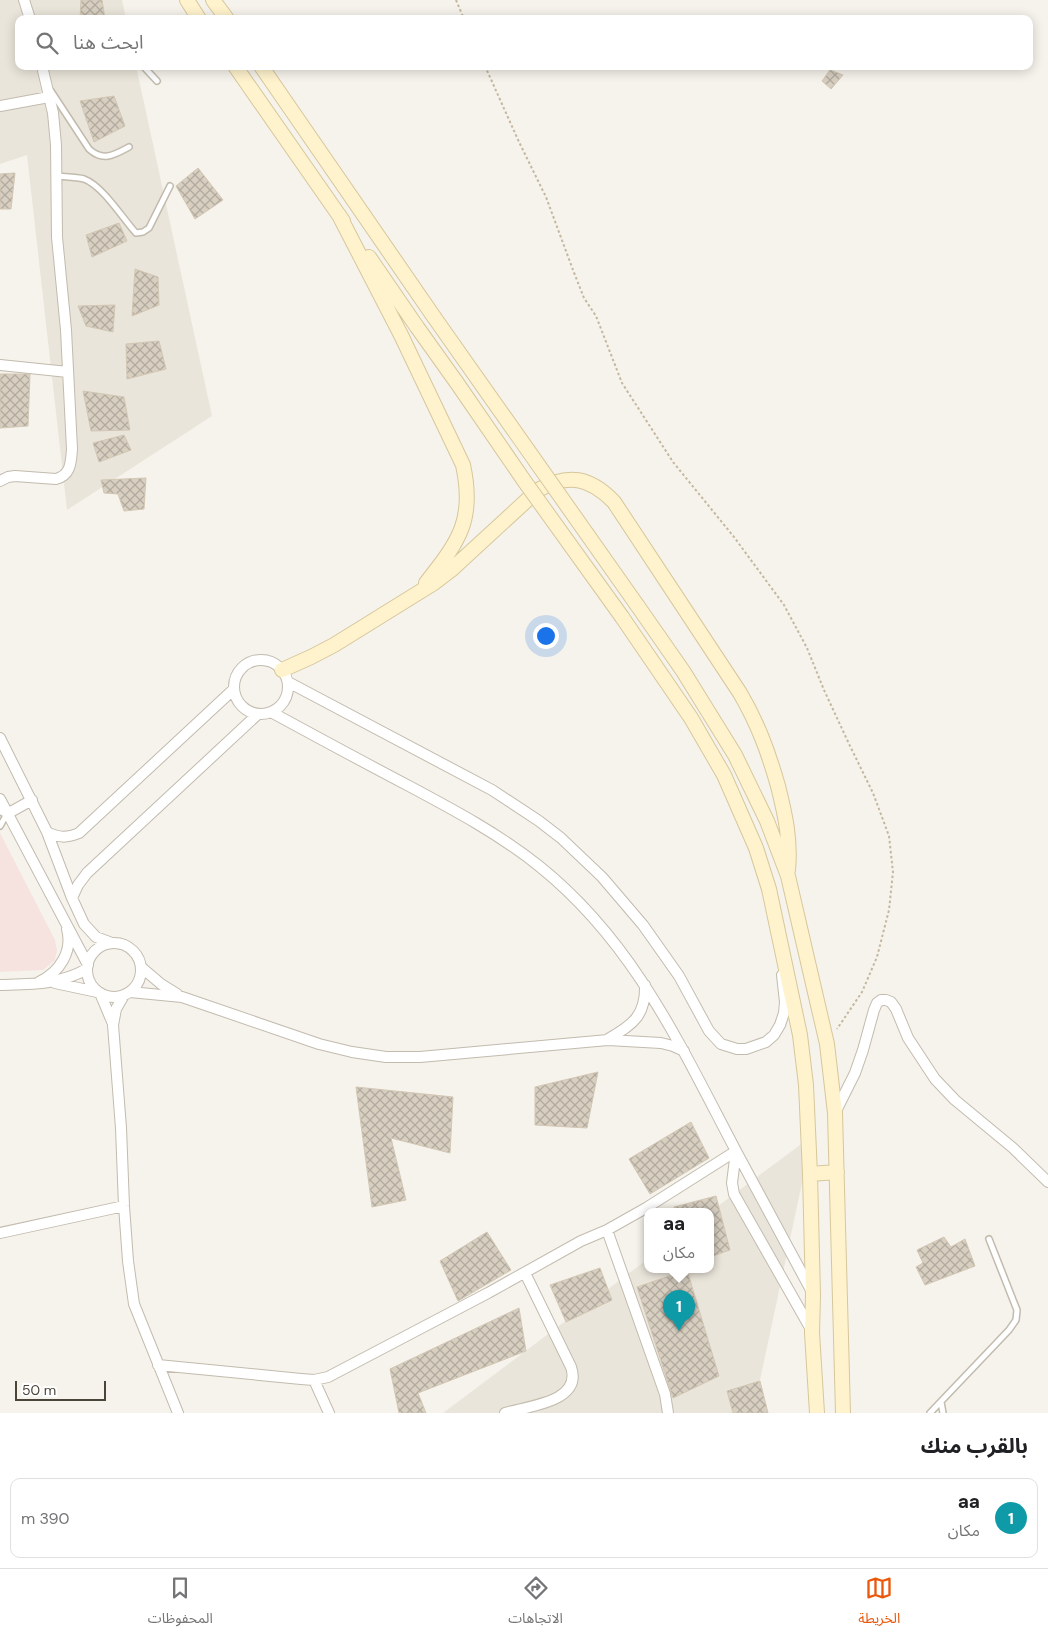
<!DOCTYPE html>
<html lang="ar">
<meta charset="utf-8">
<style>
:root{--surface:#fff;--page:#f6f6f6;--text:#202124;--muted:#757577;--line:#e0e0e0;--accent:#ea580c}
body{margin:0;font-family:"DM Sans","Noto Sans Arabic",sans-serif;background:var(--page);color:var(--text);direction:rtl}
.scale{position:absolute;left:15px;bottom:12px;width:91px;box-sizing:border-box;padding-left:5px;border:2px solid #4b4439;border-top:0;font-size:14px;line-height:18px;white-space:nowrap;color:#4b4439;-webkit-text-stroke:4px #fff;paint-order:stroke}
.you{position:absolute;left:545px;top:635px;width:18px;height:18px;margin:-12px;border:4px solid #fff;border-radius:50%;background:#1a73e8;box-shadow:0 0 0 8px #1a73e833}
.badge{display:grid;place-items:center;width:32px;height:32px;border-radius:50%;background:var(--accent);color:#fff;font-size:16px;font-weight:700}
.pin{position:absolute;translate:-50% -41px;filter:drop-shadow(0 1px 2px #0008)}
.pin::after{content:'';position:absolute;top:26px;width:18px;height:15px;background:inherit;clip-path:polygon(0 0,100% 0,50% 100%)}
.popup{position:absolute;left:644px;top:1208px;width:70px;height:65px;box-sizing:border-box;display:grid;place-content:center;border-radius:10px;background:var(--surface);filter:drop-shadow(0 1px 4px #0005);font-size:16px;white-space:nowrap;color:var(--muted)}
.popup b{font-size:19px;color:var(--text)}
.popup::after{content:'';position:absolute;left:50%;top:100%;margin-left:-10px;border:10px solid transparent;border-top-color:var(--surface)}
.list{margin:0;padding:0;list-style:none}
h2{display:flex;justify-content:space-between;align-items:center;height:65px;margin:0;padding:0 20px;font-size:21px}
h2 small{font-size:16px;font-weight:400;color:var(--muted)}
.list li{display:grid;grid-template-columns:32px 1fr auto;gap:15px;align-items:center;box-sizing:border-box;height:80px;margin:0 10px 10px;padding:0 10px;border:1px solid var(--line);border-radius:10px}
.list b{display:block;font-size:19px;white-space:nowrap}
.list p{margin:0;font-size:16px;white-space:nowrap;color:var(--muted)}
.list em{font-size:16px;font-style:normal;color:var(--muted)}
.icon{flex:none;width:28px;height:28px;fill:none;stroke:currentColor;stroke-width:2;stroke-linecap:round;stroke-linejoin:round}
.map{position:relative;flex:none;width:1048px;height:1413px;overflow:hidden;direction:ltr}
.search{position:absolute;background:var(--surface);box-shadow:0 2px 12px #0003;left:15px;right:15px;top:15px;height:55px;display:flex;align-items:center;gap:12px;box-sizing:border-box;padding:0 18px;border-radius:10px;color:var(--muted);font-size:19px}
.sheet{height:155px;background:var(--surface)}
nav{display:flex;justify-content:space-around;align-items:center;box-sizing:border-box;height:70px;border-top:1px solid var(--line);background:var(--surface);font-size:14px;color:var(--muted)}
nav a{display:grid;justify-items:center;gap:2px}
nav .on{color:var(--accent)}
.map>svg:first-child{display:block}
.residential{fill:#eae5da}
.medical{fill:#f6e3e0}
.building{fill:url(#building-cross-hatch);stroke:#d3c7b4}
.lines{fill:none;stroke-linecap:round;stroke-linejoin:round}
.lane-casing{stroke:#c2bbae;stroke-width:8}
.street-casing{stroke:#c2bbae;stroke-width:12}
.secondary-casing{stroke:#d6c79b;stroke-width:16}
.path{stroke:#c4b79f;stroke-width:2;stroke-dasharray:2.5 2.5;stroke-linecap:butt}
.lane{stroke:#fff;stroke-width:5}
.street{stroke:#fff;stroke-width:10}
.secondary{stroke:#fff3cd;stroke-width:14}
.secondary-bridge-casing{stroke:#d6c79b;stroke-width:16;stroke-linecap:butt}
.secondary-bridge{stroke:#fff3cd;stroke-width:14}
</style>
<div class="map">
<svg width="1048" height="1413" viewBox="0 0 1048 1413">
<defs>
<pattern id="building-cross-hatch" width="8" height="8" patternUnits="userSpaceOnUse" patternTransform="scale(1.25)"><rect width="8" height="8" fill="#d8cfc1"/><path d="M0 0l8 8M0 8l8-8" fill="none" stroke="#b1aa9e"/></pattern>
</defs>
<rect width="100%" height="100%" fill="#f6f3ec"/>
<path class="residential" d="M0,0H122L126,19H19V66H136L212,416L67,510L27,155L0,164Z
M812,1136L753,1413H443L648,1259V1270H710V1212Z"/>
<path class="medical" d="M0,833L55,940L57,950L55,960L43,970L0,972Z"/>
<path class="building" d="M81,0H102L105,19H80Z
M830,70L843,75L831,89L822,81Z
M114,96L125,126L94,142L80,101Z
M198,168L223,200L195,219L176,186Z
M15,173L11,209H0V174Z
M119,223L127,241L92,257L86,235Z
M135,269L158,277L159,305L132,316Z
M115,305L113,332L86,326L78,306Z
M159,341L166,369L127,379L126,344Z
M0,374H30L28,426L0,428Z
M83,391L124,397L130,430L91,431Z
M124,435L131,450L99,462L93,443Z
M146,478L144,509L124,511L118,494L104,493L101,480Z
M598,1072L587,1128L535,1125V1087Z
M356,1087L453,1097L450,1153L391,1138L406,1200L372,1207Z
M691,1122L709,1158L650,1194L629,1159Z
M716,1196L730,1250L710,1257V1212H675L674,1207Z
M487,1232L511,1270L458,1301L440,1261Z
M944,1237L951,1247L965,1239L975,1266L925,1285L916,1267L923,1263L917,1250Z
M600,1268L612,1300L566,1322L550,1285Z
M687,1270L719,1376L673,1398L637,1287Z
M519,1308L526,1351L418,1393L426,1413H399L390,1369Z
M760,1381L768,1413H733L727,1391Z"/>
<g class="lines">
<defs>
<path id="lane" d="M143,66L157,81
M51,91L89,149C103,162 114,155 129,147
M56,176C65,177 76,177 84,179C103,186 123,219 136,233L143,232L149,228L170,186
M0,812L7,814L0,826
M941,1402L943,1413
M930,1413L1009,1330L1016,1320L1017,1310L989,1239"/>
<path id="street" d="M24,0L30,19
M0,106L49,97
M0,365L68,372
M0,481L8,477L15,476L56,479C71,475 71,462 72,449L66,330L57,237L56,145L53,113L42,66
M234 687a27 27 0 1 1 54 0a27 27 0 1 1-54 0Z
M288,682L492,790L539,821L561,838L602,877L643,925L679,976L709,1031L721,1044L737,1049H746L766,1042L774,1035L780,1025L784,1013L785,1002L782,975
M271,712C317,737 363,762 409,786C454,810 499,834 539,866C634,942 680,1045 736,1151C761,1198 787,1245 812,1292
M0,738L47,832L72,898L84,924L96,937L112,943
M0,799L88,965
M7,814L32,800
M47,832C59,838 67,838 79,833L234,689
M72,898L78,885L87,873L258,714
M87 970a27 27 0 1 1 54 0a27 27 0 1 1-54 0Z
M141,967L161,984L177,994
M39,982C60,972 73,951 67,929
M55,983L97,992
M0,985C32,984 58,985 87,969
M130,992L182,997L319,1044L352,1052L386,1057H420L608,1040L661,1043L673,1046L684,1051
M100,993L113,1024
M124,995L116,1009L113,1025L121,1128L124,1206L128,1261L134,1304L178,1413
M608,1039C633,1025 646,1015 645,985
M835,1113L855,1073L863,1050L874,1010L877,1003L881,1000H886L891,1002L896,1009L908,1038L935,1079L955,1100L1013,1148L1048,1182
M736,1151L732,1183L734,1194L812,1331
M607,1230L665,1394L668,1413
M0,1233L124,1206
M158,1365L301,1379L314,1380L328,1377L488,1293L581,1241L607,1230L646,1208L736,1151
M314,1380L329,1413
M505,1413C528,1406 583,1402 571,1367L525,1273"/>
<path id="secondary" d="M187,0L199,19
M213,0L227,19
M235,66L343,221
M261,66L434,317
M339,215L401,335L463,465C475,520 459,541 426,583
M369,257L417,327
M637,605L683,671L735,755L767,821L788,876L827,1044L835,1113L843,1413
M622,617L691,718L724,775L756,848L769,889L800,1035L806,1085L810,1174L813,1295L812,1333L817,1413
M282,670L311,657L334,645L434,583L451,570L538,490C568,473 590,477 614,502L740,693C758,724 768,751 778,786C785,814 791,840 788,870
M810,1174L837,1172"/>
</defs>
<use href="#lane" class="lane-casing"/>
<use href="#street" class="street-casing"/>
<use href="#secondary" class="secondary-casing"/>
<path class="path" d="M456,0L464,19
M485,66L519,142L546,197L573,270L584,298L596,316L622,383L673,462L734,537L784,605L807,648L824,690L850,746L873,793L889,836L893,872L889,910L877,957L862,992L837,1029"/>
<use href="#lane" class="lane"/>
<use href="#street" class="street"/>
<use href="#secondary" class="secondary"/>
<defs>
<path id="secondary-bridge" d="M434,317L637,605
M417,327L457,383L525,482L622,617"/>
</defs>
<use href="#secondary-bridge" class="secondary-bridge-casing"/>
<use href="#secondary-bridge" class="secondary-bridge"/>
</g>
</svg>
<div class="scale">50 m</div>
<div class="you"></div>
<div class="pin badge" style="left:679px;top:1331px;background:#0f9aa8">1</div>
<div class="popup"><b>aa</b>مكان</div>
<div class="search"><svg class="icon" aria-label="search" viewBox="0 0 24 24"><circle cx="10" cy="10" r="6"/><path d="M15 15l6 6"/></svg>ابحث هنا</div>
</div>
<section class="sheet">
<h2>بالقرب منك<small></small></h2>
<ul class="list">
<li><span class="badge" style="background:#0f9aa8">1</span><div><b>aa</b><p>مكان</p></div><em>390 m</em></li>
</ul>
</section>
<nav>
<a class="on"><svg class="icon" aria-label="map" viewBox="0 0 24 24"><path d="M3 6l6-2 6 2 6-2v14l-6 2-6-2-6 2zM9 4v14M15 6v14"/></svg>الخريطة</a>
<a><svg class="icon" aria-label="directions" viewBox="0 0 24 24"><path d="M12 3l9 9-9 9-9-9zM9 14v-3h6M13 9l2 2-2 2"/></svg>الاتجاهات</a>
<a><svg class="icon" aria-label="saved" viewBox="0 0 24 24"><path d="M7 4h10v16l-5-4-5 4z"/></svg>المحفوظات</a>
</nav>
